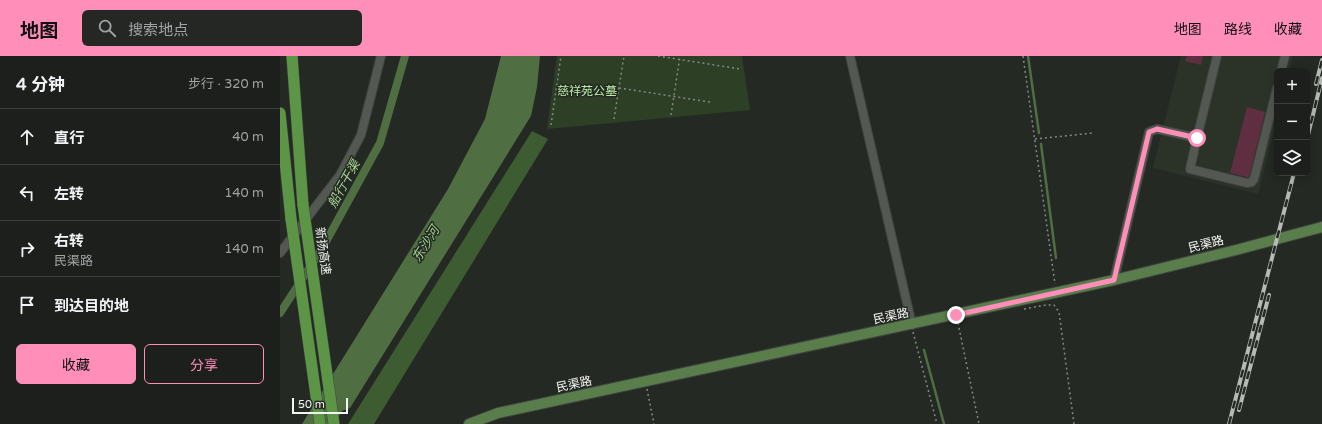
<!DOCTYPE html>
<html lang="zh">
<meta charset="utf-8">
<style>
:root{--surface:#1c1f1b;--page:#252724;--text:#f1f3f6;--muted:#a0a2a3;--line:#3a3d3a;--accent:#ff8eb9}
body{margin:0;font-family:"Varela Round","Noto Sans SC",sans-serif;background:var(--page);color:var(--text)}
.controls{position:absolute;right:12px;top:12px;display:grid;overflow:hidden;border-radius:6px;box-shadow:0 2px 10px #0003}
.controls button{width:36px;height:36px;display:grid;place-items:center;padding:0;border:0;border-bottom:1px solid var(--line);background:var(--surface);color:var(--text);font:20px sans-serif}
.scale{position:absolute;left:12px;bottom:10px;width:56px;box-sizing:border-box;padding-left:4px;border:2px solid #f3f5f2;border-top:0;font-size:11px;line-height:14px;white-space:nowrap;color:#f3f5f2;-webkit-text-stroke:3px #252924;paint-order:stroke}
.stop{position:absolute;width:12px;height:12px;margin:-9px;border:3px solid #ff8eb9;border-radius:50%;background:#fff}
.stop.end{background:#ff8eb9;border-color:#fff;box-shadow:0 1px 4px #0008}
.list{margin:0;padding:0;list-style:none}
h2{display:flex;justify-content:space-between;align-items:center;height:52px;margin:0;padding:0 16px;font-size:17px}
h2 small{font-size:13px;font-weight:400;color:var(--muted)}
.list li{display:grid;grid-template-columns:26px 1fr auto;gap:12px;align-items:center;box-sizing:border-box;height:56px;padding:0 16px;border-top:1px solid var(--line)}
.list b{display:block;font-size:15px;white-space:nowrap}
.list p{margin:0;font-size:13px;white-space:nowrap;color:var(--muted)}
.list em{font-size:13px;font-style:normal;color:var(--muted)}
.actions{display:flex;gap:8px;padding:12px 16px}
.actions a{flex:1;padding:9px 0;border:1px solid var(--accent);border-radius:6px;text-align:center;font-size:14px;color:var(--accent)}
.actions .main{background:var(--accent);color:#111}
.icon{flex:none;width:22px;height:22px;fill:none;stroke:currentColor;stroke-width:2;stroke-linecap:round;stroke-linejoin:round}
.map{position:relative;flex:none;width:1042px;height:368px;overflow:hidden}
header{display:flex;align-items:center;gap:24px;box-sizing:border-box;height:56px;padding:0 20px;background:var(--accent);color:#111}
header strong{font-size:19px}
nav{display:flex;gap:22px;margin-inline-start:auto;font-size:14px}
.search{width:280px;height:36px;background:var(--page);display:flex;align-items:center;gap:10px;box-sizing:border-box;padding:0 14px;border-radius:6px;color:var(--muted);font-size:15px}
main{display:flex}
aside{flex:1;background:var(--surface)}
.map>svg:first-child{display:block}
.built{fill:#2b3329}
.green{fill:#2d4026}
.forest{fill:#3d5c31}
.water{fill:#4f6f43}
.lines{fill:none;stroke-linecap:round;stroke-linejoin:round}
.stream{stroke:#4f6f43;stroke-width:2.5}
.canal{stroke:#4f6f43;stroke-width:8}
.building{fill:#5f2e41}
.minor-casing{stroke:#40443f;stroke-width:10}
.major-casing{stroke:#40443f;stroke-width:12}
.highway-casing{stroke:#40443f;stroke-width:12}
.path{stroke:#858884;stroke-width:1.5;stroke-dasharray:2 3;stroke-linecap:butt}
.minor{stroke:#545852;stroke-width:8}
.major{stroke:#597d4b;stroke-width:10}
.highway{stroke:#5d9547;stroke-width:11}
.rail-casing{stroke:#b6b9b5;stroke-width:4}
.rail{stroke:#252924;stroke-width:2.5;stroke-dasharray:8;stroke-linecap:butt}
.highway-bridge-casing{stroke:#40443f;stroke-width:12;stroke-linecap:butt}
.highway-bridge{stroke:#5d9547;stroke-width:11}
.route{stroke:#ff8eb9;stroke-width:5}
.labels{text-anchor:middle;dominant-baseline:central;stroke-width:3;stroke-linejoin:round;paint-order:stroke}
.park-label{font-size:12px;fill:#b9eca6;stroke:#252924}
.street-label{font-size:12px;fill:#f3f5f2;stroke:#252924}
.water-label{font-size:13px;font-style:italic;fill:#a3d490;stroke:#252924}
</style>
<header>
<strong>地图</strong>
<div class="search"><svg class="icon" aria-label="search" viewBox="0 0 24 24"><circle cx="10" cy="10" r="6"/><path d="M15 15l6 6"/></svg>搜索地点</div>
<nav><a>地图</a><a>路线</a><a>收藏</a></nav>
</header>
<main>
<aside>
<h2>4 分钟<small>步行 · 320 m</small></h2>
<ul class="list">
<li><svg class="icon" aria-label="ahead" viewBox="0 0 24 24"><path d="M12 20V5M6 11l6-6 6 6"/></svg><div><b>直行</b></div><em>40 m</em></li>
<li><svg class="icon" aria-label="left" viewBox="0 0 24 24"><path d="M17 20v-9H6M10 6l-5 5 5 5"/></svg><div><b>左转</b></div><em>140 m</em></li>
<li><svg class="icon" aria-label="right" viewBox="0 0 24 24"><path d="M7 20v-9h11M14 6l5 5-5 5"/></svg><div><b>右转</b><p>民渠路</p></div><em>140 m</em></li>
<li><svg class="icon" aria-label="arrive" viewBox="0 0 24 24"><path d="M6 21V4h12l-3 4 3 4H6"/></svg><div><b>到达目的地</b></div></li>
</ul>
<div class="actions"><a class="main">收藏</a><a>分享</a></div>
</aside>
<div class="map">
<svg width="1042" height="368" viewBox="0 0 1042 368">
<rect width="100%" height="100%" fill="#252924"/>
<path class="built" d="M901,0H1013L1009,15H997V63L978,138L873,112Z"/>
<path class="green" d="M277,0H462L470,54L267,73Z"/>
<path class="forest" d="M252,75L268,83L94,368H68Z"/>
<path class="water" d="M221,0H260L257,31L251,60L70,352L62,355L54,368H22L168,133L205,63Z"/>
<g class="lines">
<path class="stream" d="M748,0L759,77
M761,88L776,202
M644,294L664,368"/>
<path class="canal" d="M0,257L43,191L100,87L125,0"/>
</g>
<path class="building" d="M907,0H923L921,9L905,5Z
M967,51L985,56L969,121H967L950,117Z"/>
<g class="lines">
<defs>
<path id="minor" d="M570,0L632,269
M1001,15L1005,0
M917,82L910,113L967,127L972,126L974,123L997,32
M0,197L60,119L81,79L101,0
M834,224L869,76L877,73L917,82L937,0"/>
<path id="major" d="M189,368L218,357L834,224L956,194L1042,171"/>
<path id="highway" d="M12,0L23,149
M0,57L11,163"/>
</defs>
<use href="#minor" class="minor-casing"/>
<use href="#major" class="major-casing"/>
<use href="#highway" class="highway-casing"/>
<path class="path" d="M378,0L460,13
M743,0L775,228
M339,32L430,46
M391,59L400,0
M334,63L344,0
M271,69L281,0
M755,83L813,77
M744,253L766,249H774L779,256L794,368
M678,267L699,368
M633,276L657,368
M367,333L374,368"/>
<use href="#minor" class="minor"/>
<use href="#major" class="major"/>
<use href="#highway" class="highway"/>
<defs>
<path id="rail" d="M1036,28L1042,4
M1027,83L1042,22
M959,354L989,239
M949,368L1014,117"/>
</defs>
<use href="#rail" class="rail-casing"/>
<use href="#rail" class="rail"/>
<defs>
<path id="highway-bridge" d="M23,149L54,368
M11,163L40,368"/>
</defs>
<use href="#highway-bridge" class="highway-bridge-casing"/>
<use href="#highway-bridge" class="highway-bridge"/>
</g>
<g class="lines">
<path class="route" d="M676,259L834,224L869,76L877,73L917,82"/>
</g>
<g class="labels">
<g class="park-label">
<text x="307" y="35">慈祥苑公墓</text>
</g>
<g class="street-label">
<text transform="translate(926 188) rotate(-14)">民渠路</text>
<text transform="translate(43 195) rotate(82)">新扬高速</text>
<text transform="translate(611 260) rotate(-12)">民渠路</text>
<text transform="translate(294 328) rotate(-12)">民渠路</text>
</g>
<g class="water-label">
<text transform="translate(64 128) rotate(-61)">船行干渠</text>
<text transform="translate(146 188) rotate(-58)">东沙河</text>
</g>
</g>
</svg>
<div class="controls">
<button>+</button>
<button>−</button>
<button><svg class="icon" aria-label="layers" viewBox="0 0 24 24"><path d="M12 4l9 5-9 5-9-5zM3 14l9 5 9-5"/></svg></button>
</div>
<div class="scale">50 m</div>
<div class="stop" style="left:917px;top:82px"></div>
<div class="stop end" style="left:676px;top:259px"></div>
</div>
</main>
